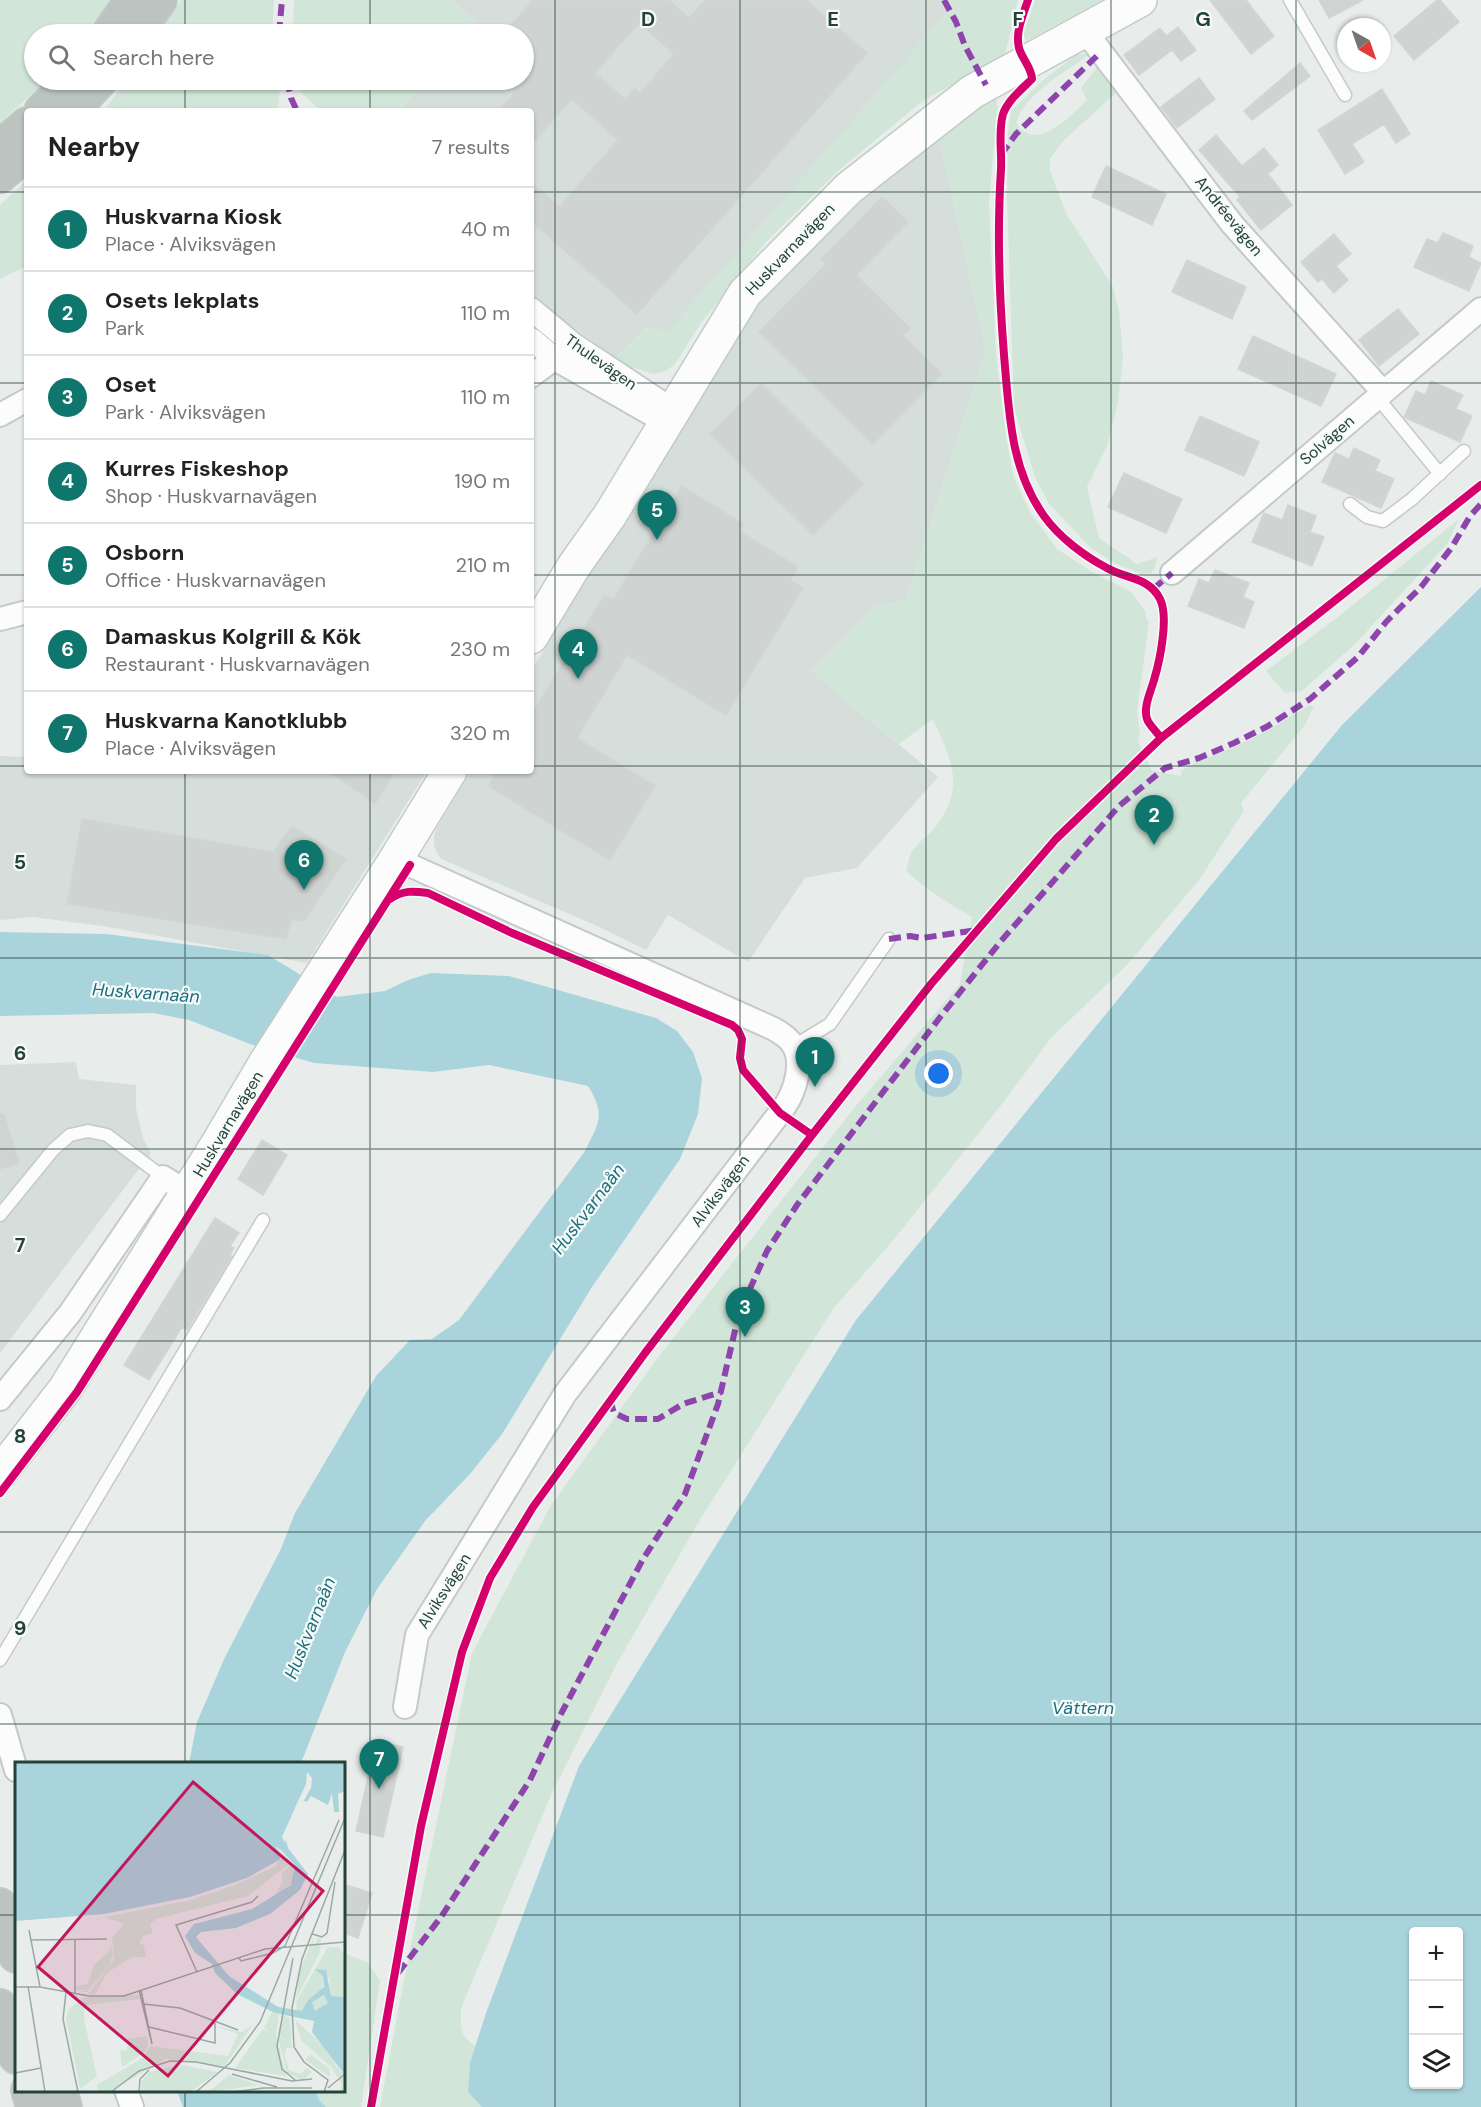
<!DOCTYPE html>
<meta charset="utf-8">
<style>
:root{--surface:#fff;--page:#f2f2f2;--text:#222;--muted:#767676;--line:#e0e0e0;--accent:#0f766e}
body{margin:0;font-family:"DM Sans",sans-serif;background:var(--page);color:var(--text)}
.controls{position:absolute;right:18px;bottom:18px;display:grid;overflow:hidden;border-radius:6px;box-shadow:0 2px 4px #0004}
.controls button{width:54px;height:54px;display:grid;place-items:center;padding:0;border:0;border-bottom:2px solid var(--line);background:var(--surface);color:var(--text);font:30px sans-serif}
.compass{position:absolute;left:1337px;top:18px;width:54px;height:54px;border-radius:50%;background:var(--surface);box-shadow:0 2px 4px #0004;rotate:140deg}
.you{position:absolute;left:939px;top:1074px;width:21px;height:21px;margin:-15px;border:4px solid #fff;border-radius:50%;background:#1a73e8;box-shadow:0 0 0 9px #1a73e833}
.badge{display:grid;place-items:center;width:39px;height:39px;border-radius:50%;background:var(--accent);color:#fff;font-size:20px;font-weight:700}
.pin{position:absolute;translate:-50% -50px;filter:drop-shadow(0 2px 3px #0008)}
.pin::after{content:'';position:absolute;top:32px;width:21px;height:18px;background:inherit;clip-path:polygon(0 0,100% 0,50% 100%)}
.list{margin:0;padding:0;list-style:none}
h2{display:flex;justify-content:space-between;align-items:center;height:78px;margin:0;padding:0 24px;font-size:26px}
h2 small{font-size:20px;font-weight:400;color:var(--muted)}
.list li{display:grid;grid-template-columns:39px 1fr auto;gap:18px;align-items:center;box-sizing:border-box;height:84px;padding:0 24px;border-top:2px solid var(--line)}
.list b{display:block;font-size:22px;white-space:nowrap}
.list p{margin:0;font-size:20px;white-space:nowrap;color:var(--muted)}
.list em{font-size:20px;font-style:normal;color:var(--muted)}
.icon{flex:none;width:33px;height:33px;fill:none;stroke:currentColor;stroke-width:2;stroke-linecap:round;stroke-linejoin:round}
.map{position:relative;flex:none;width:1481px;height:2107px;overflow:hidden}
.search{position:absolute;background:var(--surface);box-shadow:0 2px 4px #0004;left:24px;top:24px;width:510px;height:66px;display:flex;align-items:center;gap:15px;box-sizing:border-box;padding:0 21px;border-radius:33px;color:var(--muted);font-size:22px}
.panel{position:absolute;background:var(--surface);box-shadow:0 2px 4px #0004;left:24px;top:108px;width:510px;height:666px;border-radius:6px}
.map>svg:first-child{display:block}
.built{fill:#d6dedb}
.green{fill:#d1e6d8}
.water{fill:#a9d4db;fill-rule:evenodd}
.building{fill:#cfd4d2;stroke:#d1d6d4;stroke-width:1.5;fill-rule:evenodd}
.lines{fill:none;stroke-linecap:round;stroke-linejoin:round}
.lane-casing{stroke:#c5cac8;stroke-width:15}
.street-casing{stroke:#c5cac8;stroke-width:26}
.secondary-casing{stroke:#c3cbc8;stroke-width:36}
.highway-casing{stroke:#c3ccc9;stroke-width:36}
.lane{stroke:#fcfcfc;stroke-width:12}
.street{stroke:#fcfcfc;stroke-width:22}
.secondary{stroke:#fcfcfc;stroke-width:33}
.highway{stroke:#bcc4c2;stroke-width:33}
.quiet{stroke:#8e44ad;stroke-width:6;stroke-dasharray:12 6;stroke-linecap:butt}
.cycleway-casing{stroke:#f7fbf9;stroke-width:11}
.cycleway{stroke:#d6006c;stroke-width:8}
.grid{fill:none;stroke:#24423a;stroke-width:1.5;stroke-opacity:0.55}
.labels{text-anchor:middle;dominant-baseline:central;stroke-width:4.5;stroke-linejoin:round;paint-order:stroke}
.street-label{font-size:16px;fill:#24423a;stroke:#f7fbf9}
.water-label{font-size:18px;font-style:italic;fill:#1c6f80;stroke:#f7fbf9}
.inset-road{fill:none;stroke:#9aa9a4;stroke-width:1.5}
.view{fill:#c2185b;fill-opacity:0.15;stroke:#c2185b;stroke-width:3}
.inset-edge{fill:none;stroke:#24423a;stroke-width:3}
.grid-label{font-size:20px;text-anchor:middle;font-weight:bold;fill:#24423a;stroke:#f7fbf9;stroke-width:4.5;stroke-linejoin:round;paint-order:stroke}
</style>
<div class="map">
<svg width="1481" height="2107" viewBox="0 0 1481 2107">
<rect width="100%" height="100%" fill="#e8edeb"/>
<path class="built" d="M451,0H940L949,11L668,332L647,327L616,358L546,307L531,294V111H398L427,80H524V34H469L478,24Z
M938,133L986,351L906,599L874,607L811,671L938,777L857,868L805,878L748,962L668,915L646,950L595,925L441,859L437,853L434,845V837L436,829L471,771H531V671L674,434L753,308L823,230Z
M0,756L27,757V771H427L307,963L103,926L32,917L0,920Z
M76,1062L79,1079L136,1085V1108L143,1138L151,1153L0,1353V1065Z"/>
<path class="green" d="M0,0H112L84,34H34V80H47L0,123Z
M181,0H274L272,34H158Z
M294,0H451L478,24L469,34H293Z
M940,0H1018L1005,54L998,60L924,100L839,170L765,243L701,323L675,364L666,371L653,374L629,366L616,358L647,327L668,332L948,11Z
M1035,0H1102L1027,41L1023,35Z
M1083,54H1087L1086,57C1063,73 1024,95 1016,123C1037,154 1070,116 1087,100L1081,88L1099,65L1118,91L1063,141L1050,159V171L1066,213L1113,287L1119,311L1123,358L1118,402L1107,446L1087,487L1099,538L1137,564L1157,557L1155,568L1151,573L1142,574L1115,563L1092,549L1049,504L1035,477L1014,408L1007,199L1008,132L1011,111L1042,81L1076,55Z
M127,80H281L278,107L275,111H103Z
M296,80H427L398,111H321L300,92Z
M996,99L998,107L996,120L989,204L996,352L1006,437L1014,478L1030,512L1057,549L1092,572L1130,591L1146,612V618L1149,622L1137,711L1140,733L1138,741L1152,771L1181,776V771C1200,759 1221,753 1241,744C1265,733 1287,719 1309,705L1314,706L1305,725L1241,803L1244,811L1199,880L1128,964L1051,1038L1002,1104L891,1243L833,1309L698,1523L615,1667L551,1795L461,2008C461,2027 458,2035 476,2046L470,2063L468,2092L482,2107H380L408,1959L472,1653L550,1507L653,1364L854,1108L960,984L972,917C948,903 926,890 906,871C908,865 909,855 913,850C918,842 927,837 933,830C966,789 953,763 933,719L899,744L811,671L874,607L906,599L986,351L938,133L991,100Z
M27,180V266L0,279V205Z
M1459,519L1448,543L1354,645L1302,691L1285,693L1266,671L1343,613Z
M344,1953L367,1962L380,1980L361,2107H326L320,2101L315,2091L344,2090Z"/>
<path class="water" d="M1481,587V2107H482L468,2092L470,2063L486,2013L579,1766L856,1320L1342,725ZM1414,1932H1458V2084H1414Z
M0,932L106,934L268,955L337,997L385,991L408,980L431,973L509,976L656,1018L677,1031L693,1052L702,1078L698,1114L680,1159L592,1287L502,1434L470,1474L425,1521L377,1589L345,1652L301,1763H189L197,1722L225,1657L280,1551L295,1513L376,1376L410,1340L432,1339L459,1320L585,1151C599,1122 606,1116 588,1086L489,1065L433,1072L314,1063L250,1044L189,1020L153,1013L0,1016Z
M177,2091H315L320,2101L326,2107H183Z"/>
<path class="building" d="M533,0H669L689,18L705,0H806L867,53L637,314L531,221V182L559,207L618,140L572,99L531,145V111H498L524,82V34H503ZM639,23L674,54L640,93L635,88L625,99L595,73Z
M1210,0H1246L1274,36L1251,54Z
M1319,0H1363L1329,18Z
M1437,0H1440L1459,22L1414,60L1394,36Z
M1178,27L1196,50L1181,61L1172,50L1139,75L1124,55L1160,28L1166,36Z
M1300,63L1310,76L1252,120L1244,111Z
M1199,78L1215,99L1177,128L1161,107Z
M1382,89L1410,134L1396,143L1384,124L1352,144L1364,162L1345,174L1318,130Z
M1216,135L1242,166L1264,148L1278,165L1268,174L1292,205L1261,230L1237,200L1240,197L1199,150Z
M1106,166L1166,194L1152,225L1092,197Z
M882,197L908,222L856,275L910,328L903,336L942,374L873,444L759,332L826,264L821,259Z
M1443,233L1473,246L1469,257L1481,263L1469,291L1414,267L1427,239L1438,243Z
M1334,234L1351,254L1336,266L1348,280L1334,293L1322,279L1318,282L1301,262Z
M1187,260L1246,287L1232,319L1172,292Z
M1398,309L1419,334L1379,366L1359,340Z
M1253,336L1336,374L1321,406L1238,369Z
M1431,381L1463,395L1456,409L1472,416L1460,442L1404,417L1416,391L1425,395Z
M761,383L863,484L813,535L710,434Z
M1200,416L1259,442L1244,476L1185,450Z
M1354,448L1380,460L1375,471L1394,479L1381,508L1322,482L1335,453L1349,459Z
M1124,473L1182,499L1166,533L1108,507Z
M682,486L743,524L739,531L798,567L790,580L803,588L726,715L627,655L577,738L655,786L610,860L488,786L497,771H531V716L604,595L613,600Z
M1288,505L1316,516L1310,532L1324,537L1312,566L1252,542L1264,513L1282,520Z
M1215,570L1249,583L1243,597L1254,602L1244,628L1188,606L1199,579L1209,583Z
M329,771H395L375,804Z
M82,819L273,852L292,826L346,859L304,921L292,919L286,939L67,904Z
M0,1114H4L19,1163L0,1169Z
M262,1140L287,1155L263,1195L238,1179Z
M215,1218L239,1233L230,1246L234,1248L230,1254L232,1256L187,1330L182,1327L149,1380L124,1365Z
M376,1741L403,1747L383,1837L356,1831Z
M346,1885L372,1893L358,1938L344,1933V1894Z"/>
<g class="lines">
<defs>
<path id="lane" d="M1290,0L1345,95
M1377,397L1440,474
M1350,504L1367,517L1383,521L1412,499L1464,451
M794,1046L830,1024L889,939
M0,1215L53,1150L70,1135L88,1131L107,1135L163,1177
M0,1660L263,1220"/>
<path id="street" d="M1085,31L1232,224L1383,392
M531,309L573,344L674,411
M531,339L555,359L667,423
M531,376L566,350
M0,415L27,400
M1172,573L1481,309
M0,619L27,612
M396,859L774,1029C781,1033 789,1038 793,1045C804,1062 795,1091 785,1106L565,1394L417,1635L405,1707
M0,1399L70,1313L163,1177L187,1192
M0,1715L16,1770
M126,2090L132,2107"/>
<path id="secondary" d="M531,637L574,566L610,515L745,293L849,188L972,92L1140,0
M0,1473L65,1389L220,1140L266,1062L396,859L450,771"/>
<path id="highway" d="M108,34L132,0
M136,34L160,0
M41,111L71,80
M72,111L101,80
M0,147L27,124
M0,176L27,153
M0,1905L16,1956
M0,2006L16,2057
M28,2090L33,2107
M60,2090L65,2107"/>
</defs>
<use href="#lane" class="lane-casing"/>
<use href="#street" class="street-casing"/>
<use href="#secondary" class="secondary-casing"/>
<use href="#highway" class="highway-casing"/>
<use href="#lane" class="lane"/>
<use href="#street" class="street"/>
<use href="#secondary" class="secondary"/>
<use href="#highway" class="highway"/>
<path class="quiet" d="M944,0L956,22L965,46L986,85
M279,34L282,0
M287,80L291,98L297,111
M1001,155L1016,134L1101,52
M1153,589L1172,573
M889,939L910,936L922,938L977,930
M610,1400L614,1413L627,1419H658L683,1404L721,1392
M398,1973L441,1917L530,1780L562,1712L643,1559L685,1494L718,1404L739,1313L767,1251L797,1205L941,1016L1001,941L1119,806L1165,768L1199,758L1234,743L1268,726L1310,699L1358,657L1386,622L1421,587L1452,547L1470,516L1481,504"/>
<defs>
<path id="cycleway" d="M1028,0C1023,15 1015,32 1019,48C1022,59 1032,68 1032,79C1021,90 1008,100 1003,114C998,132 1002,151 1001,169C997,231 999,293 1004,355C1009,410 1010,469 1044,516C1059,537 1084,556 1107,568C1126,579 1149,577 1160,599C1169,617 1160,660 1154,680C1151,691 1143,707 1147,719C1149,725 1157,732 1161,738
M390,899C403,890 413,891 428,893L512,933L732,1025L738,1030L742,1039L740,1058L743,1070L780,1113L812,1135
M0,1493L77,1392L410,865
M371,2107L421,1826L462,1652L490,1578L533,1507L645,1353L812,1135L931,984L1056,839L1161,738L1481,485"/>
</defs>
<use href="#cycleway" class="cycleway-casing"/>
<use href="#cycleway" class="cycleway"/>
</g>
<path class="grid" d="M185,0V34M370,0V34M555,0V2107M740,0V2107M926,0V2107M1111,0V2107M1296,0V2107M185,80V111M370,80V111M0,192H27M531,192H1481M0,383H27M531,383H1481M0,575H27M531,575H1481M0,766H27M531,766H1481M185,771V1764M370,771V2107M0,958H1481M0,1149H1481M0,1341H1481M0,1532H1481M0,1724H1481M0,1915H16M344,1915H1481M185,2090V2107"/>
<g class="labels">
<g class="street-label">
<text transform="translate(1229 216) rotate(51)">Andréevägen</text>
<text transform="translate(790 249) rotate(-46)">Huskvarnavägen</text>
<text transform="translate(601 362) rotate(35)">Thulevägen</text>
<text transform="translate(1327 440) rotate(-41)">Solvägen</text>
<text transform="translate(228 1124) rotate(-59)">Huskvarnavägen</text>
<text transform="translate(720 1191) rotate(-53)">Alviksvägen</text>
<text transform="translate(444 1591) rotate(-58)">Alviksvägen</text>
</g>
<g class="water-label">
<text transform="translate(146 993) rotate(4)">Huskvarnaån</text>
<text transform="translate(588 1209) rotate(-53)">Huskvarnaån</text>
<text transform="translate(310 1628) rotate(-68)">Huskvarnaån</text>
<text x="1083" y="1708">Vättern</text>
</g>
</g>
<g transform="translate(15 1762)">
<rect width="330" height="330" fill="#e8edeb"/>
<path d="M260,84L277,100L233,134L141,157L135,162L138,171L128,174L124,182L129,183L131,195H117L92,211L80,233L73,232L99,198L97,176L109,162L90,155L176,138L222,122L261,104L266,93ZM278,101L279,119L258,136L268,119L266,112ZM299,175L297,187L303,176H306L305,190L281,237L284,210ZM94,179L98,193L94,204L72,230H62L73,228H61V224L73,222L78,204L95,188ZM313,185H324L329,192L330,235L316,234L314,215L308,213L307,229L293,238L287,250L281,249L282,238ZM123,233L125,237L70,243L69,257L82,314L65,327L51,256L54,247L69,235ZM297 241a8 8 0 1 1 16 0a8 8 0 1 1-16 0ZM257,250L264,252L261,273L271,314L220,306L248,267L259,273L249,266ZM267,253L275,256L277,286H271L270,295L274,308L285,312L292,306L297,310L288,318L272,311L263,275L272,278L264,274ZM280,258L315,290L321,304L330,313V330L326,329V321L317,306L286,278ZM238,262L210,304L151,297L93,330H83L82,323L127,296L136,284L213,294L223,272L201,264L227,270ZM132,274L133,284L129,291L107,305L105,289L112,288L113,277ZM295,292L315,307V315L290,298ZM167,303L203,310L175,330H126V320L134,310ZM214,313L244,323L193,330Z" fill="#d1e6d8"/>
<path d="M0,0H330V29L323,32L324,50H319L317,31L313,43L296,34L292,40L284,37L269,72L273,86L293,112L285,128L255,152L221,166L186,170L181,175L214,214L263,245L287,249L293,238L309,225L308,214L300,207L311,208L316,234L330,235V313L297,270L299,259L260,251L222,232L200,211L197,202L180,191L170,174L179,162L237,147L276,123L280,103L266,88L260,84L266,93L264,98L232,116L175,135L89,152L0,159ZM309,233L313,241L300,249L297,240Z" fill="#a9d4db" fill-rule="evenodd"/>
<path d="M292,10L297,16L296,26L272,68L270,81L267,75L291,22Z" fill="#e8edeb"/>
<path class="inset-road" d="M14,168L25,225M297,172L307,175L312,171L320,120M16,178L92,177M224,196L226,199L258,191L270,184L324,58M278,196L262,284L267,307L280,318M182,210L161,163L237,140L243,134M13,224L30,330M0,225H25L74,234H109L250,187L330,180M124,228L137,282L126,228M51,230L48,257L63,330M60,232V178M128,242L165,246L223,268M134,265L200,281V261M0,311L26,306M217,312L262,325M313,326L330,312M96,330L124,309L155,299L181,300L277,319L297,317M124,330L125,317L134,308M181,330L215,301L245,260L330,56M219,330L248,326H297M309,330L313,318L289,300L279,285L277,246L287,197L330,88"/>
<path class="view" d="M178,20L308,129L153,314L23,205Z"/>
<rect width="330" height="330" class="inset-edge"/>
</g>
<g class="grid-label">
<text x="648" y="26">D</text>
<text x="833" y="26">E</text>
<text x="1018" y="26">F</text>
<text x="1203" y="26">G</text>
<text x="20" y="869">5</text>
<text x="20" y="1060">6</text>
<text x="20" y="1252">7</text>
<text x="20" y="1443">8</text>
<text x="20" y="1635">9</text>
</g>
</svg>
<div class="controls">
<button>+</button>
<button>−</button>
<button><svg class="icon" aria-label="layers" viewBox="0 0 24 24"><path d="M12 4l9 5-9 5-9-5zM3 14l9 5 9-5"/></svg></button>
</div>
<svg class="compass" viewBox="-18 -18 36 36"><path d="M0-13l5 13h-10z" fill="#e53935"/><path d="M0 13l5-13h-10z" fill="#767676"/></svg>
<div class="you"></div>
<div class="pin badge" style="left:815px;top:1087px">1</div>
<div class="pin badge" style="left:1154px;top:845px">2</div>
<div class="pin badge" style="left:745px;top:1337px">3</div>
<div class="pin badge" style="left:578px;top:679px">4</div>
<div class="pin badge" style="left:657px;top:540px">5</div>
<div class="pin badge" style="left:304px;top:890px">6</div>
<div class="pin badge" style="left:379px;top:1789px">7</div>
<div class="search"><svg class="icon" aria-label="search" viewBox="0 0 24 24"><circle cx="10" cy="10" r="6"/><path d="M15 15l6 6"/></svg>Search here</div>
<section class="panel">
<h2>Nearby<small>7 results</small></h2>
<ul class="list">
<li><span class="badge">1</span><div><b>Huskvarna Kiosk</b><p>Place · Alviksvägen</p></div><em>40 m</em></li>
<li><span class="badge">2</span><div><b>Osets lekplats</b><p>Park</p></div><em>110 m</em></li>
<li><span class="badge">3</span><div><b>Oset</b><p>Park · Alviksvägen</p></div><em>110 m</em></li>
<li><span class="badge">4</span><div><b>Kurres Fiskeshop</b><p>Shop · Huskvarnavägen</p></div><em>190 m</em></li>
<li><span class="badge">5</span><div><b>Osborn</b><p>Office · Huskvarnavägen</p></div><em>210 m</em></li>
<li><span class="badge">6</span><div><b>Damaskus Kolgrill &amp; Kök</b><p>Restaurant · Huskvarnavägen</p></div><em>230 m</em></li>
<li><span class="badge">7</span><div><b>Huskvarna Kanotklubb</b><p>Place · Alviksvägen</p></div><em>320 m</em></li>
</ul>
</section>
</div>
